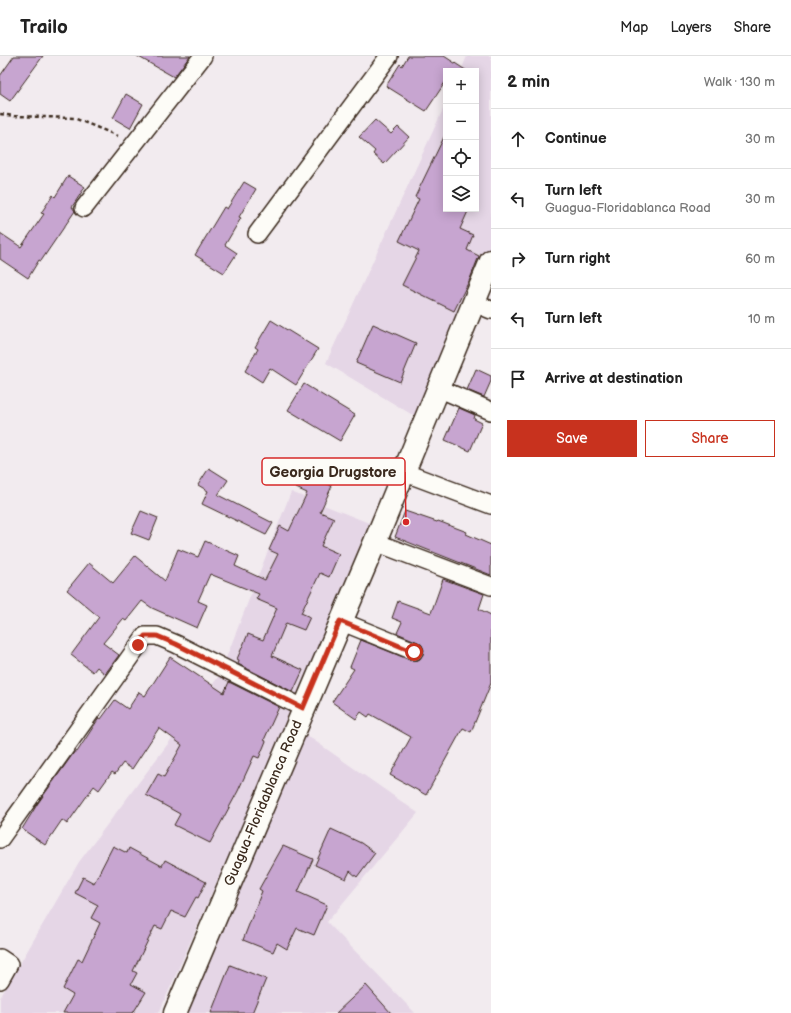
<!DOCTYPE html>
<meta charset="utf-8">
<style>
:root{--surface:#fff;--page:#f6f6f6;--text:#222;--muted:#767676;--line:#e0e0e0;--accent:#c8321e}
body{margin:0;font-family:"Balsamiq Sans",sans-serif;background:var(--page);color:var(--text)}
.controls{position:absolute;right:12px;top:12px;display:grid;overflow:hidden;border-radius:0px;box-shadow:0 2px 10px #0003}
.controls button{width:36px;height:36px;display:grid;place-items:center;padding:0;border:0;border-bottom:1px solid var(--line);background:var(--surface);color:var(--text);font:20px sans-serif}
.stop{position:absolute;width:12px;height:12px;margin:-9px;border:3px solid #c8321e;border-radius:50%;background:#fff}
.stop.end{background:#c8321e;border-color:#fff;box-shadow:0 1px 4px #0008}
.list{margin:0;padding:0;list-style:none}
h2{display:flex;justify-content:space-between;align-items:center;height:52px;margin:0;padding:0 16px;font-size:17px}
h2 small{font-size:13px;font-weight:400;color:var(--muted)}
.list li{display:grid;grid-template-columns:26px 1fr auto;gap:12px;align-items:center;box-sizing:border-box;height:60px;padding:0 16px;border-top:1px solid var(--line)}
.list b{display:block;font-size:15px;white-space:nowrap}
.list p{margin:0;font-size:13px;white-space:nowrap;color:var(--muted)}
.list em{font-size:13px;font-style:normal;color:var(--muted)}
.actions{display:flex;gap:8px;padding:12px 16px}
.actions a{flex:1;padding:9px 0;border:1px solid var(--accent);border-radius:0px;text-align:center;font-size:14px;color:var(--accent)}
.actions .main{background:var(--accent);color:#fff}
.icon{flex:none;width:22px;height:22px;fill:none;stroke:currentColor;stroke-width:2;stroke-linecap:round;stroke-linejoin:round}
.map{position:relative;flex:none;width:491px;height:957px;overflow:hidden}
header{display:flex;align-items:center;gap:24px;box-sizing:border-box;height:56px;padding:0 20px;background:var(--surface);border-bottom:1px solid var(--line)}
header strong{font-size:19px}
nav{display:flex;gap:22px;margin-inline-start:auto;font-size:14px}
main{display:flex}
aside{flex:1;background:var(--surface)}
.map>svg:first-child{display:block}
.built{fill:#e5d6e6}
.building{fill:#c7a5d0;stroke:#3b2a1e}
.lines{fill:none;stroke-linecap:round;stroke-linejoin:round}
.street-casing{stroke:#3b2a1e;stroke-width:20}
.primary-casing{stroke:#3b2a1e;stroke-width:25}
.path{stroke:#3b2a1e;stroke-width:2.5;stroke-dasharray:4 3;stroke-linecap:butt}
.street{stroke:#fdfcf7;stroke-width:17}
.primary{stroke:#fdfcf7;stroke-width:22}
.route{stroke:#c8321e;stroke-width:5}
.labels{text-anchor:middle;dominant-baseline:central;stroke-width:3;stroke-linejoin:round;paint-order:stroke}
.street-label{font-size:14px;fill:#3b2a1e;stroke:#fdfcf7}
.leader{fill:none;stroke:#d62828;stroke-width:1.5}
.callout-dot{fill:#d62828;stroke:#fdfcf7;stroke-width:1.5}
.callout{fill:#fdfcf7;stroke:#d62828;stroke-width:1.5}
.callout-label{font-size:15px;text-anchor:middle;font-weight:bold;fill:#3b2a1e}
</style>
<header>
<strong>Trailo</strong>
<nav><a>Map</a><a>Layers</a><a>Share</a></nav>
</header>
<main>
<div class="map">
<svg width="491" height="957" viewBox="0 0 491 957">
<rect width="100%" height="100%" fill="#f2ebef"/>
<filter id="ink" filterUnits="userSpaceOnUse"><feTurbulence type="fractalNoise" baseFrequency=".025" numOctaves="2"/><feDisplacementMap in="SourceGraphic" scale="8" xChannelSelector="R" yChannelSelector="G"/><feConvolveMatrix kernelMatrix="1 2 1 2 8 2 1 2 1" color-interpolation-filters="sRGB"/></filter>
<g filter="url(#ink)">
<path class="built" d="M467,0H491V192L416,361L326,307L446,47V153H476V15H461Z
M291,436L369,467L266,714L159,957H0V942L79,806L219,620Z
M305,678L418,757L327,866L415,957H187Z"/>
<path class="building" d="M14,0H43L10,45L0,38V20Z
M137,0H190L174,21Z
M408,0H444L467,15H446V25L426,55L386,30L400,8L402,10Z
M126,38L143,48L130,72L113,62Z
M375,64L391,78L398,71L409,81L384,108L373,98L375,95L359,81Z
M446,77V153H469L460,173L473,179L467,194L479,200L470,223L454,255L402,229L419,195L399,185L419,143L415,141Z
M68,120L85,131L72,151L75,155L41,205L39,204L28,222L0,203V177L21,191L44,158L41,157L53,139L55,141Z
M244,126L256,133L239,161L241,162L225,189L237,197L224,217L195,199L224,151L227,153Z
M271,264L318,293L296,329L270,312L262,326L245,315L258,293L255,291Z
M373,268L416,287L400,326L356,307Z
M476,313L491,320V325L484,341L467,334Z
M304,328L355,359L340,385L288,354Z
M459,352L475,359L474,363L482,367L470,395L445,384Z
M209,412L228,424L218,439L273,467L266,479L202,448L208,435L198,429Z
M303,417L332,430L320,456L334,462L321,490L339,498L329,521L320,517L301,557L310,561L304,574L286,567L272,600L303,614L293,636L238,608L239,604L237,603L248,578L263,584L277,552L256,543L259,538L210,518L198,545L207,549L197,572L152,552L142,545L126,565L123,563L103,587L119,599L105,618L97,611L93,616L71,599L99,561L67,534L89,507L113,527L135,500L165,525L178,493L198,501L205,485L239,500L235,510L265,524L278,498L269,494L280,470L289,475L307,437L296,432Z
M141,455L158,462L149,484L131,477Z
M405,455L437,466L438,465L467,476L466,478L491,489V519L395,481Z
M443,523L484,538L479,553L491,559V627L471,676L463,672L426,739L390,719L411,681L370,658L368,661L361,656L356,663L332,646L354,613L350,611L361,584L410,604L416,605L420,603L423,598L424,594L422,589L418,586L397,577L402,566L392,562L398,545L431,557Z
M170,601L224,637L229,626L279,651L264,684L266,685L259,702L254,700L238,735L210,787L174,769L180,758L146,739L158,718L164,721L182,689L159,672L132,713L123,707L115,718L112,716L99,734L94,730L67,768L62,764L45,789L22,773L38,747L75,695L77,696L99,662L101,663L115,644L128,653L139,636L145,640Z
M331,773L361,787L375,797L357,821L350,815L346,823L315,809Z
M113,790L127,797L129,792L162,810L165,804L206,826L198,842L196,841L185,861L171,855L162,873L155,870L133,915L137,917L131,928L146,936L133,957H63L73,939L63,933L78,903L82,905L100,867L91,862L98,849L75,837L83,821L94,827Z
M283,790L313,803L298,836L327,849L314,879L297,872L287,893L277,887L273,896L243,884L262,835L259,833Z
M230,909L266,923L252,957H211Z
M366,929L391,957H336Z"/>
<g class="lines">
<defs>
<path id="street" d="M84,152L203,0
M257,178L389,0
M474,247L491,254
M438,332L491,355
M403,416L491,449
M375,486L491,530
M340,565L414,595
M0,783L145,580H157L176,588L303,652
M0,902L9,908L0,924"/>
<path id="primary" d="M175,957L375,486L491,205"/>
</defs>
<use href="#street" class="street-casing"/>
<use href="#primary" class="primary-casing"/>
<path class="path" d="M0,58L14,60L74,62L118,80"/>
<use href="#street" class="street"/>
<use href="#primary" class="primary"/>
</g>
</g>
<g class="lines" filter="url(#ink)">
<path class="route" d="M138,589L145,580H157L176,588L303,652L340,565L414,596"/>
</g>
<g class="labels">
<g class="street-label">
<text transform="translate(263 747) rotate(-67)">Guagua-Floridablanca Road</text>
</g>
</g>
<path class="leader" d="M406 466L405 416"/>
<circle class="callout-dot" cx="406" cy="466" r="4"/>
<rect class="callout" x="262" y="402" width="143" height="27" rx="4"/>
<g class="callout-label">
<text x="333" y="421">Georgia Drugstore</text>
</g>
</svg>
<div class="controls">
<button>+</button>
<button>−</button>
<button><svg class="icon" aria-label="locate" viewBox="0 0 24 24"><circle cx="12" cy="12" r="6"/><path d="M12 2v4M12 18v4M2 12h4M18 12h4"/></svg></button>
<button><svg class="icon" aria-label="layers" viewBox="0 0 24 24"><path d="M12 4l9 5-9 5-9-5zM3 14l9 5 9-5"/></svg></button>
</div>
<div class="stop" style="left:414px;top:596px"></div>
<div class="stop end" style="left:138px;top:589px"></div>
</div>
<aside>
<h2>2 min<small>Walk · 130 m</small></h2>
<ul class="list">
<li><svg class="icon" aria-label="ahead" viewBox="0 0 24 24"><path d="M12 20V5M6 11l6-6 6 6"/></svg><div><b>Continue</b></div><em>30 m</em></li>
<li><svg class="icon" aria-label="left" viewBox="0 0 24 24"><path d="M17 20v-9H6M10 6l-5 5 5 5"/></svg><div><b>Turn left</b><p>Guagua-Floridablanca Road</p></div><em>30 m</em></li>
<li><svg class="icon" aria-label="right" viewBox="0 0 24 24"><path d="M7 20v-9h11M14 6l5 5-5 5"/></svg><div><b>Turn right</b></div><em>60 m</em></li>
<li><svg class="icon" aria-label="left" viewBox="0 0 24 24"><path d="M17 20v-9H6M10 6l-5 5 5 5"/></svg><div><b>Turn left</b></div><em>10 m</em></li>
<li><svg class="icon" aria-label="arrive" viewBox="0 0 24 24"><path d="M6 21V4h12l-3 4 3 4H6"/></svg><div><b>Arrive at destination</b></div></li>
</ul>
<div class="actions"><a class="main">Save</a><a>Share</a></div>
</aside>
</main>
